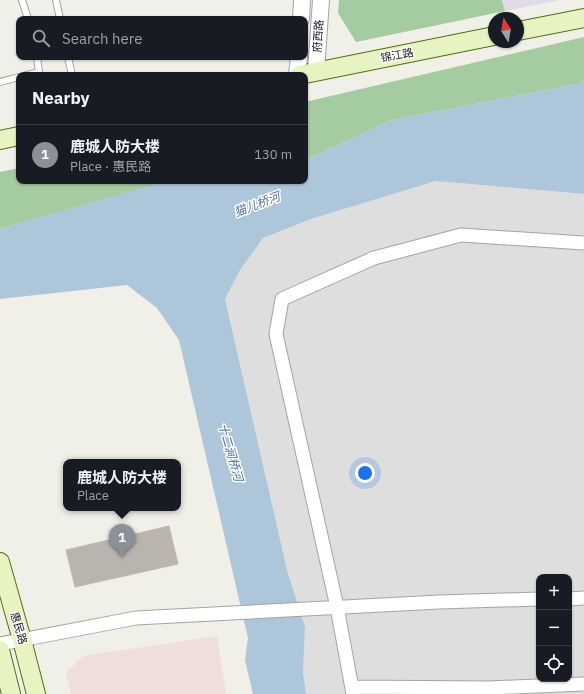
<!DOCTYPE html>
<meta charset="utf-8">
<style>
:root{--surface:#171b24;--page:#242831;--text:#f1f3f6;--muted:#9ea1a6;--line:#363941;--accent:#8c9099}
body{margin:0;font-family:"IBM Plex Sans","Noto Sans SC",sans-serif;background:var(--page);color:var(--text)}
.controls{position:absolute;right:12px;bottom:12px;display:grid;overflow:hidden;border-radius:8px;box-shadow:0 1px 3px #0004}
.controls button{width:36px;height:36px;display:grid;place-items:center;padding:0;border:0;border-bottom:1px solid var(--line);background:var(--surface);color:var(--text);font:20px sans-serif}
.compass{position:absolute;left:488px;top:12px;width:36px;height:36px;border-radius:50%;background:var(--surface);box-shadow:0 1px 3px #0004;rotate:349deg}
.you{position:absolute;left:365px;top:473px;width:14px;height:14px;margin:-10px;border:3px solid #fff;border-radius:50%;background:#1a73e8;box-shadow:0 0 0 6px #1a73e833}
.badge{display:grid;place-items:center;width:26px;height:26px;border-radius:50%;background:var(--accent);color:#fff;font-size:13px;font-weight:700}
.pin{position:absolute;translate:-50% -33px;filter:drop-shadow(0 1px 2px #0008)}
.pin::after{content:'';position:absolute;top:21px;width:14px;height:12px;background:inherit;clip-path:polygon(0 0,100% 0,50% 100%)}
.popup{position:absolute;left:63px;top:459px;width:118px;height:52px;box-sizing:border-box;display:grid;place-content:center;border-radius:8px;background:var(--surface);filter:drop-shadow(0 1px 3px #0005);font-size:13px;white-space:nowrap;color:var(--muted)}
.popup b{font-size:15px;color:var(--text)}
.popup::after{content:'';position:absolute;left:50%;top:100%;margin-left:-8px;border:8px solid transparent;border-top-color:var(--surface)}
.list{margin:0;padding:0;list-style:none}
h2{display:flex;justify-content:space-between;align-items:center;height:52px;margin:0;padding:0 16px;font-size:17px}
h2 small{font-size:13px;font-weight:400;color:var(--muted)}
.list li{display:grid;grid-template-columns:26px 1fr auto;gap:12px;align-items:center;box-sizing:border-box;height:60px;padding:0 16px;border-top:1px solid var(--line)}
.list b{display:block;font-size:15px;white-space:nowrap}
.list p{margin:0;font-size:13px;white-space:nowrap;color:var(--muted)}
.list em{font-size:13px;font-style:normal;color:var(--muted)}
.icon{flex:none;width:22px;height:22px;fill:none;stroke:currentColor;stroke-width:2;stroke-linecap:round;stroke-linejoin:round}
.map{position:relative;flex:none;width:584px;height:694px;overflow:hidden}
.search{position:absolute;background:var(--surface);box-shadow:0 1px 3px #0004;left:16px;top:16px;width:292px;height:44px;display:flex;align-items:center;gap:10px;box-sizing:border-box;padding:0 14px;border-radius:8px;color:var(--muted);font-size:15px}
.panel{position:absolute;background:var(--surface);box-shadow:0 1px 3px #0004;left:16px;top:72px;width:292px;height:112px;border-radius:8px}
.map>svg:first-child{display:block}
.residential{fill:#dedede;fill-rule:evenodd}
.commercial{fill:#efded9}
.forest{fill:#a5cba1}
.plaza{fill:#dedce6}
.water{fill:#adc6d9}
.building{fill:#b9b5ae;stroke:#c0b9ac}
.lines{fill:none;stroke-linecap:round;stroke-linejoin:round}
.service-casing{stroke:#a4a4a4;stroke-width:8}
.minor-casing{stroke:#a4a4a4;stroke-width:15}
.tertiary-casing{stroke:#a4a4a4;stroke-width:18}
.secondary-casing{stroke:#526f10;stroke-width:20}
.service{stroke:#fff;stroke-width:6}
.minor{stroke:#fff;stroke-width:13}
.tertiary{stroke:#fff;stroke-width:16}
.secondary{stroke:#e7f4c2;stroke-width:18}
.labels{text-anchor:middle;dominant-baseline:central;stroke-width:3;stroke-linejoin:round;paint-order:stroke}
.street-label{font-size:11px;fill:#202020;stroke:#fff}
.water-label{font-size:12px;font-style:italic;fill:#566ea7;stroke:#fff}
</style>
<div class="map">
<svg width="584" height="694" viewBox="0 0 584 694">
<rect width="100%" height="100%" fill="#f0efe8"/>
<path class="residential" d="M436,181L584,194V694H306L303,672L305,627L287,570L225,299L240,270L263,238L311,219ZM539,577H569V679H539Z"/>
<path class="commercial" d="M217,636L226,694H71L66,673L83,656Z"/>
<path class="forest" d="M339,0H502L505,11L356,42L338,13Z
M584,37V80L578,84L392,120L305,160V102Z
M19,168V181H168L0,229V172Z"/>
<path class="plaza" d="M502,0H560L505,11Z"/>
<path class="water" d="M584,80V194L436,181L311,219L263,238L240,270L225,299L287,570L305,627L303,672L306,694H253L245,660L248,638L179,340L157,308L127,285L0,299V229L167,181H305V160L392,120L578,84Z"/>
<path class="building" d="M169,526L178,564L75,587L66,550Z"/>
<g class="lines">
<defs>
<path id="service" d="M22,0L28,19
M56,0L60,19
M68,57L72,75
M27,75L39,72L37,57
M0,82L19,77"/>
<path id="minor" d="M569,599L584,598
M0,644L136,618L439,602L539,599
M352,687L489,688
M353,694L337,607L276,334L282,299L374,258L461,235L584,243
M484,694L489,688L584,684"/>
<path id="tertiary" d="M301,19L302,0
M316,71L321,0
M297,75L299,57"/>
<path id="secondary" d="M518,31L584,18
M300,75L494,36
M0,140L19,136
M0,562L22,640L36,694
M0,650L11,694"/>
</defs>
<use href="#service" class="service-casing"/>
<use href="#minor" class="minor-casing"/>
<use href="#tertiary" class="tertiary-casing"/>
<use href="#secondary" class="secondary-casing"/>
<use href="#service" class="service"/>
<use href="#minor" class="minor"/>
<use href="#tertiary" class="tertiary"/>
<use href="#secondary" class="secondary"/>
</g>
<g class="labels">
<g class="street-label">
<text transform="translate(318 36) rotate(-86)">府西路</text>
<text transform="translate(397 55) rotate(-11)">锦江路</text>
<text transform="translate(19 628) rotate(74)">惠民路</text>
</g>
<g class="water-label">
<text transform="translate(257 204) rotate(-21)">猫儿桥河</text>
<text transform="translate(231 452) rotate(74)">十二涧桥河</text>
</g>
</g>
</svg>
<div class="controls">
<button>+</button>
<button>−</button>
<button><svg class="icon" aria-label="locate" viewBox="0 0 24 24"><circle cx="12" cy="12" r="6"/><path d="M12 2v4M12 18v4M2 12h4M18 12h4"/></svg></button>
</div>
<svg class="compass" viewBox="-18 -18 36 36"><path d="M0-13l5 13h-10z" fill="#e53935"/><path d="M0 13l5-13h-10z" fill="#9ea1a6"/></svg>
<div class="you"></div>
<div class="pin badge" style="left:122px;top:557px">1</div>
<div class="popup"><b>鹿城人防大楼</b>Place</div>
<div class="search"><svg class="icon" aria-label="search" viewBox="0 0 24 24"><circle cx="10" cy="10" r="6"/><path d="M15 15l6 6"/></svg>Search here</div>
<section class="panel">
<h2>Nearby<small></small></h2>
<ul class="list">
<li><span class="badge">1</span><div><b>鹿城人防大楼</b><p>Place · 惠民路</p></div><em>130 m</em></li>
</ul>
</section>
</div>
